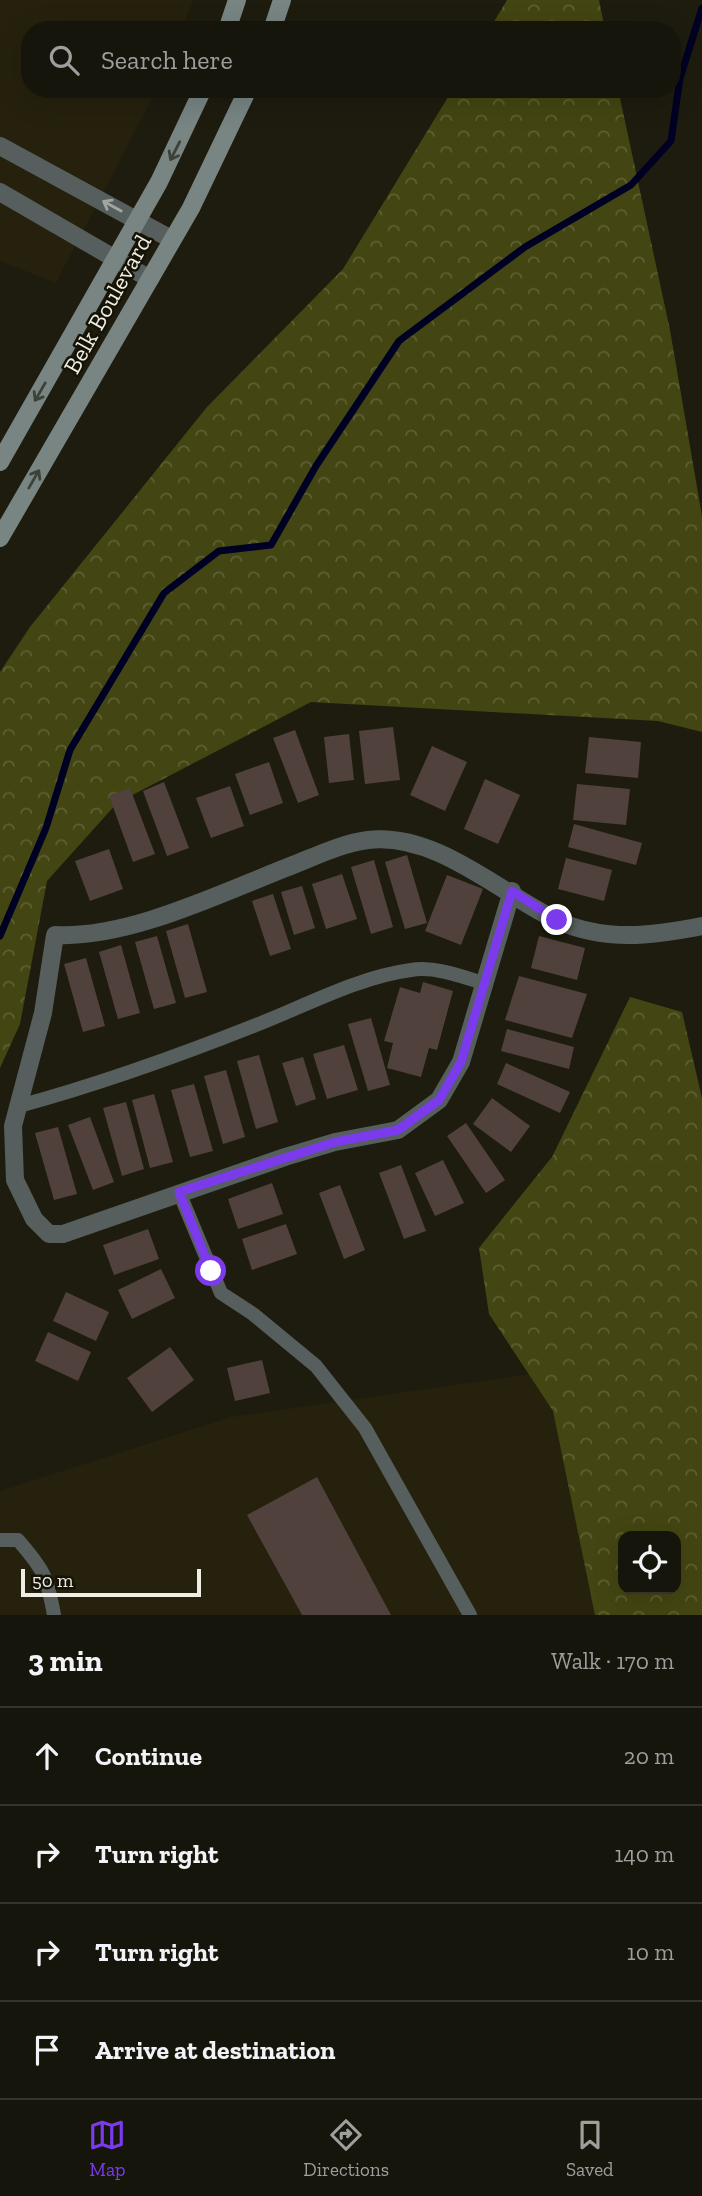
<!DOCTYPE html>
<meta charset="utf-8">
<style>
:root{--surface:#16150b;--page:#1f1e14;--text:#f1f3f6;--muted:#9e9f9d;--line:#35342c;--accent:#7c3aed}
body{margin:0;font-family:"Zilla Slab",serif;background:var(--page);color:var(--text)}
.controls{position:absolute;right:21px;bottom:21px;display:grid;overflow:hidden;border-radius:14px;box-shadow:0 7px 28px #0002}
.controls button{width:63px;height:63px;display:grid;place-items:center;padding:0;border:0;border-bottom:2px solid var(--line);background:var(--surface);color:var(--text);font:35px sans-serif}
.scale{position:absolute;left:21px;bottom:18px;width:180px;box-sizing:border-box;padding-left:7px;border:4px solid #efede4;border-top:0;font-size:19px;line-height:24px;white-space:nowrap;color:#efede4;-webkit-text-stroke:5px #151306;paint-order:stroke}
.stop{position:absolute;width:21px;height:21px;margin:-16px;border:5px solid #7c3aed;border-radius:50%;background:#fff}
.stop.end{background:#7c3aed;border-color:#fff;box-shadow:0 2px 7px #0008}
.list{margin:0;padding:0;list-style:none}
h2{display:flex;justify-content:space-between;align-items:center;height:91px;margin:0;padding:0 28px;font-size:30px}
h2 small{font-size:23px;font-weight:400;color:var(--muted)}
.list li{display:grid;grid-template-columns:46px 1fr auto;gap:21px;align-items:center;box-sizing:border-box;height:98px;padding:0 28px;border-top:2px solid var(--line)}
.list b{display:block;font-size:26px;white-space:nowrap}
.list em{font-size:23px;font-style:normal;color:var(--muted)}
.icon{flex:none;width:38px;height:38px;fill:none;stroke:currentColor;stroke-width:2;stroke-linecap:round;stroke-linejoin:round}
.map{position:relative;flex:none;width:702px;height:1615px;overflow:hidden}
.search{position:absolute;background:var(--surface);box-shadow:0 7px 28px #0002;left:21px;right:21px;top:21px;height:77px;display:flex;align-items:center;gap:18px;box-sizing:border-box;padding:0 24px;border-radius:28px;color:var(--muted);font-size:26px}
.sheet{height:483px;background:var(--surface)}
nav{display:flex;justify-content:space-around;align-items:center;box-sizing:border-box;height:98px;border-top:2px solid var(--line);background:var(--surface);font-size:19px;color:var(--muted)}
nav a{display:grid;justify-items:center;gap:4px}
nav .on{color:var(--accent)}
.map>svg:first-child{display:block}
.built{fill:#25210d}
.forest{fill:url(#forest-crowns);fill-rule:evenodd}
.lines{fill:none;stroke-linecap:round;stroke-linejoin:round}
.stream{stroke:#000024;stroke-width:7}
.building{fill:#51413d}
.lane{stroke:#565f5d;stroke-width:14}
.street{stroke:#565f5d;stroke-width:18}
.secondary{stroke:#788582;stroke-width:18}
.oneway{stroke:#3d4138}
.oneway2{stroke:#a2a6a0}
.route{stroke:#7c3aed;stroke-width:9}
.labels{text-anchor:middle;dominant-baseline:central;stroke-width:5;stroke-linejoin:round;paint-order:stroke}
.street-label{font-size:24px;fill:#efede4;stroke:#151306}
</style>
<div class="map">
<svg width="702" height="1615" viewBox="0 0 702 1615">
<defs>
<pattern id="forest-crowns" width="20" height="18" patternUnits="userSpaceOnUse" patternTransform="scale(1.75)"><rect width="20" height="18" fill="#434512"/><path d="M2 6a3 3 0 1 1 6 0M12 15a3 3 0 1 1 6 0" fill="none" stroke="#5e6034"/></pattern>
</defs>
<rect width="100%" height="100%" fill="#1e1c0f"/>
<path class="built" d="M0,0H193L182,30H30V89H157L56,283L0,261Z
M572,1368L623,1536V1589H676L697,1615H0V1491L231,1417Z"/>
<path class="forest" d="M507,0H599L605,30H489Z
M453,89H618L670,330L702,516V732L658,721L311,702L117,803L47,881L20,1024L0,1068V672L30,627L207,407L343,269Z
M630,997L682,1012L702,1098V1615H595L553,1411L489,1314L479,1248L552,1157ZM676,1536V1589H623V1536Z"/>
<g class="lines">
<path class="stream" d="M0,936L46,828L70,750L164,593L219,551L271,545L316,466L399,341L525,247L631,185L671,141L680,78L702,8"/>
</g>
<path class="building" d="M393,727L400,780L365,784L359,731Z
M295,730L319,795L298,803L273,738Z
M349,734L354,780L329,783L324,737Z
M589,737L641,742L638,778L585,773Z
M432,746L467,762L445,811L410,795Z
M269,762L283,803L250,815L235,774Z
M485,779L520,795L498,844L464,829Z
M164,782L189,848L167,856L143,791Z
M577,784L630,789L626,825L573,820Z
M230,786L244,826L211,838L196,798Z
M130,788L155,854L133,862L109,796Z
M574,824L642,843L636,865L568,847Z
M109,849L123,889L90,901L75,861Z
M407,855L427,923L405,929L385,862Z
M566,858L612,870L604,901L558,889Z
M374,860L393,927L371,934L351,867Z
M342,874L357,919L326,929L312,884Z
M447,875L483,889L461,945L425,931Z
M302,886L315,928L294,935L281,892Z
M273,894L291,949L270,956L252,901Z
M188,924L207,992L185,998L166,931Z
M157,936L176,1003L154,1009L135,942Z
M539,936L585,948L577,980L531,968Z
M121,945L140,1013L118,1019L99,952Z
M86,958L105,1026L83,1032L64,964Z
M519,976L587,994L572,1038L505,1020Z
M423,982L453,991L437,1050L429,1048L421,1077L387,1068L393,1043L384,1041L400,987L420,993Z
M371,1018L390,1085L368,1091L348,1024Z
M507,1029L574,1047L569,1069L501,1051Z
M344,1045L358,1090L327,1099L313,1054Z
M259,1055L278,1122L256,1129L237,1061Z
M303,1057L316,1099L296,1106L282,1063Z
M506,1063L570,1092L560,1113L497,1084Z
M226,1070L245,1137L223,1144L204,1076Z
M194,1084L213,1151L190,1157L171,1090Z
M154,1094L173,1162L150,1168L132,1100Z
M492,1098L530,1126L511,1152L473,1124Z
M126,1102L144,1169L122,1176L103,1108Z
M90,1117L114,1182L93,1190L68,1125Z
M466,1123L505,1180L486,1193L447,1136Z
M58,1127L77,1194L54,1200L35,1133Z
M443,1160L464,1203L435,1216L415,1173Z
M401,1165L426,1231L404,1239L379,1173Z
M272,1183L283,1214L238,1229L228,1199Z
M340,1185L365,1250L344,1259L319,1193Z
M286,1224L297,1254L252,1270L242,1239Z
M148,1229L159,1259L114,1275L103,1245Z
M161,1269L175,1298L132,1319L118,1290Z
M66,1292L109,1312L96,1341L53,1321Z
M48,1332L91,1352L78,1381L35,1361Z
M170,1347L194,1380L152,1412L127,1378Z
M262,1360L270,1393L235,1401L227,1368Z
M317,1477L391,1615H302L247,1515Z"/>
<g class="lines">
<path class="lane" d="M19,1106C100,1084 178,1056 256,1025C305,1006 358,977 411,970C434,966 461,976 483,983
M179,1192L221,1293L253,1314L316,1366L365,1428L470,1615
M0,1540H18C44,1570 47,1576 54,1615"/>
<path class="street" d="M0,146L171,239
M0,192L150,279
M512,891L461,1062L439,1100L398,1130L335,1142L285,1157L63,1234H49L34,1219L15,1180L13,1126L43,1013L55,935C129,939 223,892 293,865C316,856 343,843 368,840C436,832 500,893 556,920C604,942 653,936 702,926"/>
<path class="secondary" d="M227,30L237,0
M272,30L282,0
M0,462L159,182L203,89
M0,538L191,208L248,89"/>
</g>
<defs><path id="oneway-shaft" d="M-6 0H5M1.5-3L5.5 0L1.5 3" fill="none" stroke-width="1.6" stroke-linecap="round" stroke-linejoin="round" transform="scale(1.75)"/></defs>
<g class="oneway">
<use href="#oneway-shaft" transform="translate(175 151) rotate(117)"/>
<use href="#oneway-shaft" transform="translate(40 392) rotate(120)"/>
<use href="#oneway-shaft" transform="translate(34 479) rotate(-60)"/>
</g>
<use class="oneway2" href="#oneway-shaft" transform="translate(112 206) rotate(-151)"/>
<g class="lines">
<path class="route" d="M211,1271L179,1192L335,1142L398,1130L439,1100L461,1062L512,891L557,920"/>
</g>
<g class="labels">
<g class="street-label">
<text transform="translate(107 304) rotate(-61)">Belk Boulevard</text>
</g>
</g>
</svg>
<div class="controls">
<button><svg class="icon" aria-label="locate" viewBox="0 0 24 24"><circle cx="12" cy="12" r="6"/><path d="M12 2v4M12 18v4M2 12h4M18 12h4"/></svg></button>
</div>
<div class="scale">50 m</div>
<div class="stop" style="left:211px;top:1271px"></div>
<div class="stop end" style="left:557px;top:920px"></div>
<div class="search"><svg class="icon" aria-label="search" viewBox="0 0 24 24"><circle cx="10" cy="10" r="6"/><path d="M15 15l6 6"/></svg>Search here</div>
</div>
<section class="sheet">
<h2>3 min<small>Walk · 170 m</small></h2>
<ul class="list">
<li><svg class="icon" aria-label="ahead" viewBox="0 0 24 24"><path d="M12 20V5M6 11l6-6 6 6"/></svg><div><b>Continue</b></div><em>20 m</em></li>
<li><svg class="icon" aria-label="right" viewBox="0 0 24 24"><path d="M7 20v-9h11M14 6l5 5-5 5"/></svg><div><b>Turn right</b></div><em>140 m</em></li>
<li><svg class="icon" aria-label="right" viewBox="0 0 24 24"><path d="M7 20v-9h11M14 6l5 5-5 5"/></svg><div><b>Turn right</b></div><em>10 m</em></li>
<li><svg class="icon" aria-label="arrive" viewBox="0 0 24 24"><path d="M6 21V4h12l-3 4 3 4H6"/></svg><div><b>Arrive at destination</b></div></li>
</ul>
</section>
<nav>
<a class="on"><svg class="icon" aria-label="map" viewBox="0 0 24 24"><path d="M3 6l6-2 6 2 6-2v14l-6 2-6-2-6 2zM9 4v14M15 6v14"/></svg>Map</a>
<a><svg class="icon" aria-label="directions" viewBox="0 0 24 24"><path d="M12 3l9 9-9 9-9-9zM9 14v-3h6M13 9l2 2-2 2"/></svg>Directions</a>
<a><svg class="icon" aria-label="saved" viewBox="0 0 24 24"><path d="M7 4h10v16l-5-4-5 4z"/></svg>Saved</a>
</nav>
